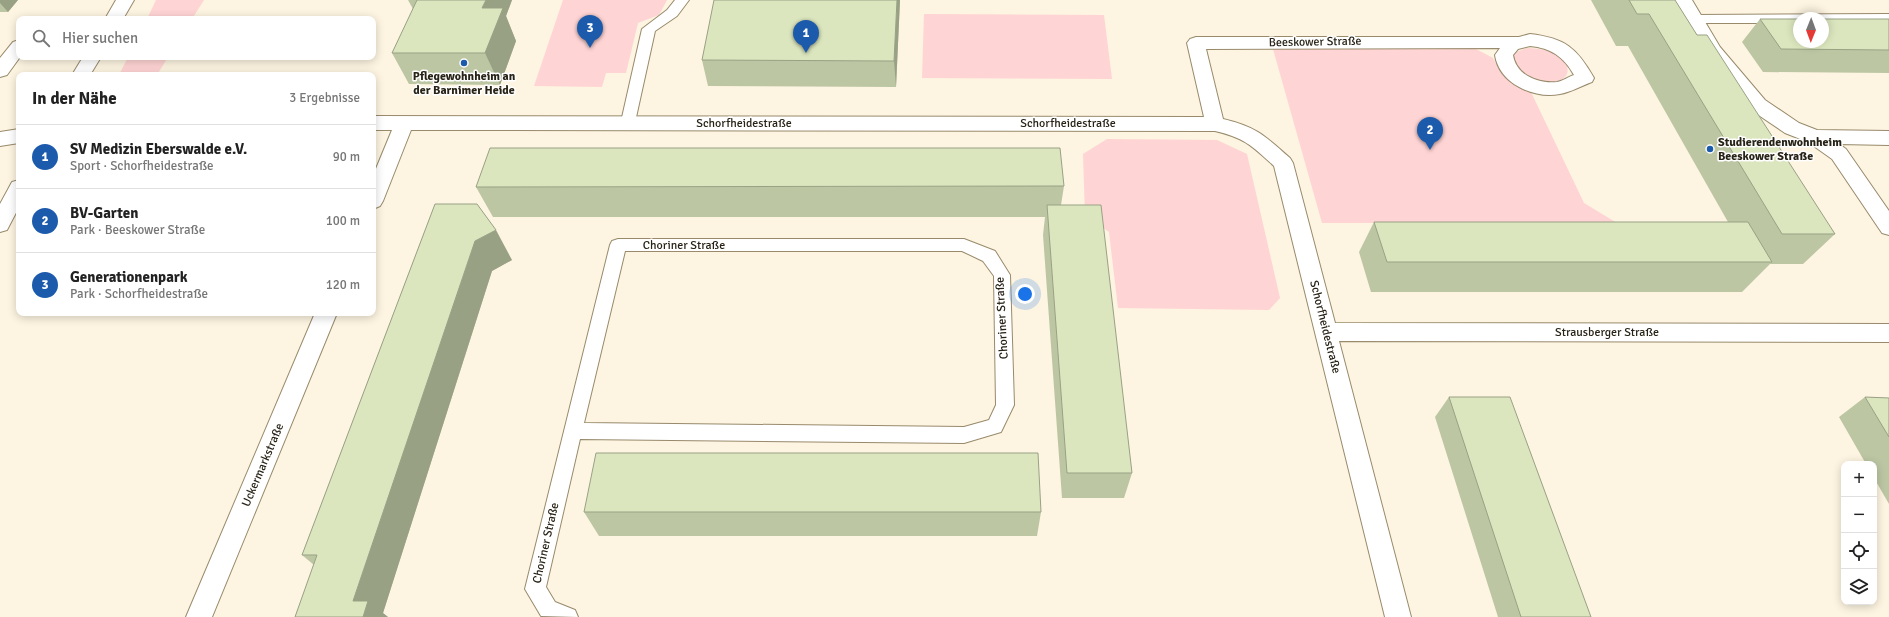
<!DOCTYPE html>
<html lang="de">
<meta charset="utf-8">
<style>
:root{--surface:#fff;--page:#f2f2f2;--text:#222;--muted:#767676;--line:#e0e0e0;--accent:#1c5aab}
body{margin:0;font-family:Signika,sans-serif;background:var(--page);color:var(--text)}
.controls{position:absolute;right:12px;bottom:12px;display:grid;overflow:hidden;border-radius:8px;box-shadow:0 2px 10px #0003}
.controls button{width:36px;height:36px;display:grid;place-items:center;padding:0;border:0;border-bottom:1px solid var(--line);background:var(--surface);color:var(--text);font:20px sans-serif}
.compass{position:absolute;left:1793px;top:12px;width:36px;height:36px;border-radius:50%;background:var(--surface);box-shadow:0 2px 10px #0003;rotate:181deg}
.you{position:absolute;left:1025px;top:294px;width:14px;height:14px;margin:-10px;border:3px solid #fff;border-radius:50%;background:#1a73e8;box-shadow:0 0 0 6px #1a73e833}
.badge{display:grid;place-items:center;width:26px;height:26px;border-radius:50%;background:var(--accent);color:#fff;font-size:13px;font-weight:700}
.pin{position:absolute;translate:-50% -33px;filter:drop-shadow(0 1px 2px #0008)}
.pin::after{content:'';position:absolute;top:21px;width:14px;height:12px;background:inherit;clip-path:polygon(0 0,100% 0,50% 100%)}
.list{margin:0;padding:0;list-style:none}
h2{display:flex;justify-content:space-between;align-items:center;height:52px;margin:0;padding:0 16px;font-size:17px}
h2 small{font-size:13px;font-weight:400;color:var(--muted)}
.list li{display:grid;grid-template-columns:26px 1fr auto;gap:12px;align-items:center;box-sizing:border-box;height:64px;padding:0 16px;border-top:1px solid var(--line)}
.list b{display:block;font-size:15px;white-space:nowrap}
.list p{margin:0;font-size:13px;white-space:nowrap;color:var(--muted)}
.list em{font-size:13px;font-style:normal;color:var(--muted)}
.icon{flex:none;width:22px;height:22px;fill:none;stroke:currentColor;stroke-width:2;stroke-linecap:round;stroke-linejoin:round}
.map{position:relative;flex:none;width:1889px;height:617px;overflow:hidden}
.search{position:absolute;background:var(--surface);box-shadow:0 2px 10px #0003;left:16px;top:16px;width:360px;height:44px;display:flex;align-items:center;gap:10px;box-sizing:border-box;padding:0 14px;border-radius:8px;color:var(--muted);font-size:15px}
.panel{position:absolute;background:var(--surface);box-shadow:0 2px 10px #0003;left:16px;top:72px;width:360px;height:244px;border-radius:8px}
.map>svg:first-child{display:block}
.green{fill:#ffd4d4}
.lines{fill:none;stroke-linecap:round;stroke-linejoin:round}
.lane-casing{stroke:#988a6b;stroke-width:2}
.street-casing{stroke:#988a6b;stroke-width:2}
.lane{fill:#fff;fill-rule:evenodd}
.street{fill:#fff;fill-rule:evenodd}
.wall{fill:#bcc6a3}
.shaded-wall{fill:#99a185}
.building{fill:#dbe6be;stroke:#99a185}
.poi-dot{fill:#1c5aab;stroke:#fff;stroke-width:1.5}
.labels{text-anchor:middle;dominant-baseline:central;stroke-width:3;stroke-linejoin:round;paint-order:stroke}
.street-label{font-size:12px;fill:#282317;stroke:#fff}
.poi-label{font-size:12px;font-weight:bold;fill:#282317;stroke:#fff}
</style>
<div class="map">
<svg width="1889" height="617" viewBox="0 0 1889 617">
<rect width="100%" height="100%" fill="#fdf4e1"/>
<path class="green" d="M156,0H204L192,19H147Z
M563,0H667L659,15L638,23L626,73H606L602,87L534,86Z
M924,14L1104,15L1112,79L922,78Z
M1526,48C1540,48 1561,51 1567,66C1568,70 1568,74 1565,77C1554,89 1523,79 1515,66C1514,64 1514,59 1513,57L1517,52Z
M1273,49H1476L1493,58L1502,74L1516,85L1530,90L1584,203L1617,223H1322Z
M128,57H168L157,75H119Z
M1107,139L1217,140L1247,154L1280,298L1269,310L1118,308L1109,232L1085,215L1083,154Z"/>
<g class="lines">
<defs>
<path id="lane" d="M675,0H689L677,16L655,31L635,122L633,126L628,127L623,126L621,122L642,29L667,10Z
M1889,14V22L1823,23V18H1799V23H1694L1689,22L1687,19L1689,16L1694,15Z
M618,239H964L995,251L1010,275L1014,405L1001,432L964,443L580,439L546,587L555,602L575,610L578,617L541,616L525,589L610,245L612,241ZM625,251H962L983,261L994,276L996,405L989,420L964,427L584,423Z"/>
<path id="street" d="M116,0H134L123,19H105Z
M1674,0H1692L1720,47L1765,100L1799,123L1817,130L1889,131V145L1839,144L1846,149L1889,211V235L1882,233L1832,159L1808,142L1785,133L1751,110L1707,55Z
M1530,34C1565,38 1577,48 1594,78L1592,82C1581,86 1571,92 1560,94C1533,99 1499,83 1495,55L1500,48L1206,49L1223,119C1257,127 1265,136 1290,158L1293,163L1335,323L1889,324V342L1339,341L1411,617H1385L1274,166C1252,146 1245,138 1215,131L411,130L383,201L380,206L373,209V176L392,130H373V116L1204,117L1187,43L1190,39L1196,37H1519ZM1530,46C1551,48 1564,57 1574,75C1568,77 1563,81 1557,82C1538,84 1516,75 1513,55L1518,49Z
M19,40L20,57L7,75L0,77V58L13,42Z
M83,57H101L90,75H72Z
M19,129V143L0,146V132Z
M19,180V207L7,230L0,232V204L12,182Z
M315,313H337L212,617H186Z"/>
</defs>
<use href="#lane" class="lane-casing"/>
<use href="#street" class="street-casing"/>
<use href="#lane" class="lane"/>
<use href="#street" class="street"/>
</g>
<path class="wall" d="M0,0H18L8,12H0Z
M408,0H512L506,16L516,41L500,85L409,84L392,53L413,9Z
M900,0L896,87L708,86L702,60Z
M1591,0H1675L1697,35L1835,234L1803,264H1770L1742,292H1371L1359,252L1374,222H1728L1628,46H1616Z
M1760,19H1889V73L1763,72L1742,42Z
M1064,186L1061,205L1132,473L1124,498H1062L1043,235L1045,217H493L476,187Z
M435,204L512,260L492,271L383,613L388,617H295L314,565L302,555Z
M1449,397L1591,617H1498L1435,417Z
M1865,397L1889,398V504L1874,478V464H1866L1839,417Z
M584,512H1041L1037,536H599Z"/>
<path class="shaded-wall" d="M0,0H18L8,12L0,3Z
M486,0H512L506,16L516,41L500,85L485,53L482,8Z
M897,0H900L896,87L894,61Z
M496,230L512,260L492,271L383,613L388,617H363L353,601L475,241Z"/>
<path class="building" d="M417,0H486L482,8H503L485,53H392Z
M714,0H897L894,61L702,60Z
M1629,0H1675L1697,35H1707L1835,234H1782L1649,14H1637Z
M1760,19H1799V42H1823V19H1889V50L1781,49Z
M490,148H1060L1064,186L476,187Z
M435,204H477L496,230L475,241L353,601H368L363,617H295L317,555H302Z
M1047,205H1101L1132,473H1067Z
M1374,222H1748L1772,262H1387Z
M1449,397H1510L1591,617H1521Z
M1865,397L1889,398V437Z
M596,453H1038L1041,512H584Z"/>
<g class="poi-dot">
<circle cx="464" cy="63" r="4"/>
<circle cx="1710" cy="149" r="4"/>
</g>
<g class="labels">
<g class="street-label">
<text transform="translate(1315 42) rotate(-1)">Beeskower Straße</text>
<text x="744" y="123">Schorfheidestraße</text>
<text x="1068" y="123">Schorfheidestraße</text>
<text x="684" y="245">Choriner Straße</text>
<text transform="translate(1002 318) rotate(-93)">Choriner Straße</text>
<text transform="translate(1325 327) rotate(76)">Schorfheidestraße</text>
<text x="1607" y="332">Strausberger Straße</text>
<text transform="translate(263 465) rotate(-67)">Uckermarkstraße</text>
<text transform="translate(546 543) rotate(-77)">Choriner Straße</text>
</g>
<g class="poi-label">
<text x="464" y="76">Pflegewohnheim an<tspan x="464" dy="14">der Barnimer Heide</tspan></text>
<text x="1718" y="142" text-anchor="start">Studierendenwohnheim<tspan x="1718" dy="14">Beeskower Straße</tspan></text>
</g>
</g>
</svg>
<div class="controls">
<button>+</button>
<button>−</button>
<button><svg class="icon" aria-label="locate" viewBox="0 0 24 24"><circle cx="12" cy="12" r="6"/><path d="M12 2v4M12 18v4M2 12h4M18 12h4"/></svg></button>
<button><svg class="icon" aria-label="layers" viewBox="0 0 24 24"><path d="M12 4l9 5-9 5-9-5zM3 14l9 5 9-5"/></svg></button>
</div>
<svg class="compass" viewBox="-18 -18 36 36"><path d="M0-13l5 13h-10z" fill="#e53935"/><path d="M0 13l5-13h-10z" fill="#767676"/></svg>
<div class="you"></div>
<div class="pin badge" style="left:806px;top:53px">1</div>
<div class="pin badge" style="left:1430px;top:150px">2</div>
<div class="pin badge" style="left:590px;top:48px">3</div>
<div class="search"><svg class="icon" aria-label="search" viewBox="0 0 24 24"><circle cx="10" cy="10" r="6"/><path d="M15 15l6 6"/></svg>Hier suchen</div>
<section class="panel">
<h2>In der Nähe<small>3 Ergebnisse</small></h2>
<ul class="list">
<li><span class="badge">1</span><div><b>SV Medizin Eberswalde e.V.</b><p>Sport · Schorfheidestraße</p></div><em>90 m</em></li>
<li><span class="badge">2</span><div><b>BV-Garten</b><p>Park · Beeskower Straße</p></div><em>100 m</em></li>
<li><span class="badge">3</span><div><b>Generationenpark</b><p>Park · Schorfheidestraße</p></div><em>120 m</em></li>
</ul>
</section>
</div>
